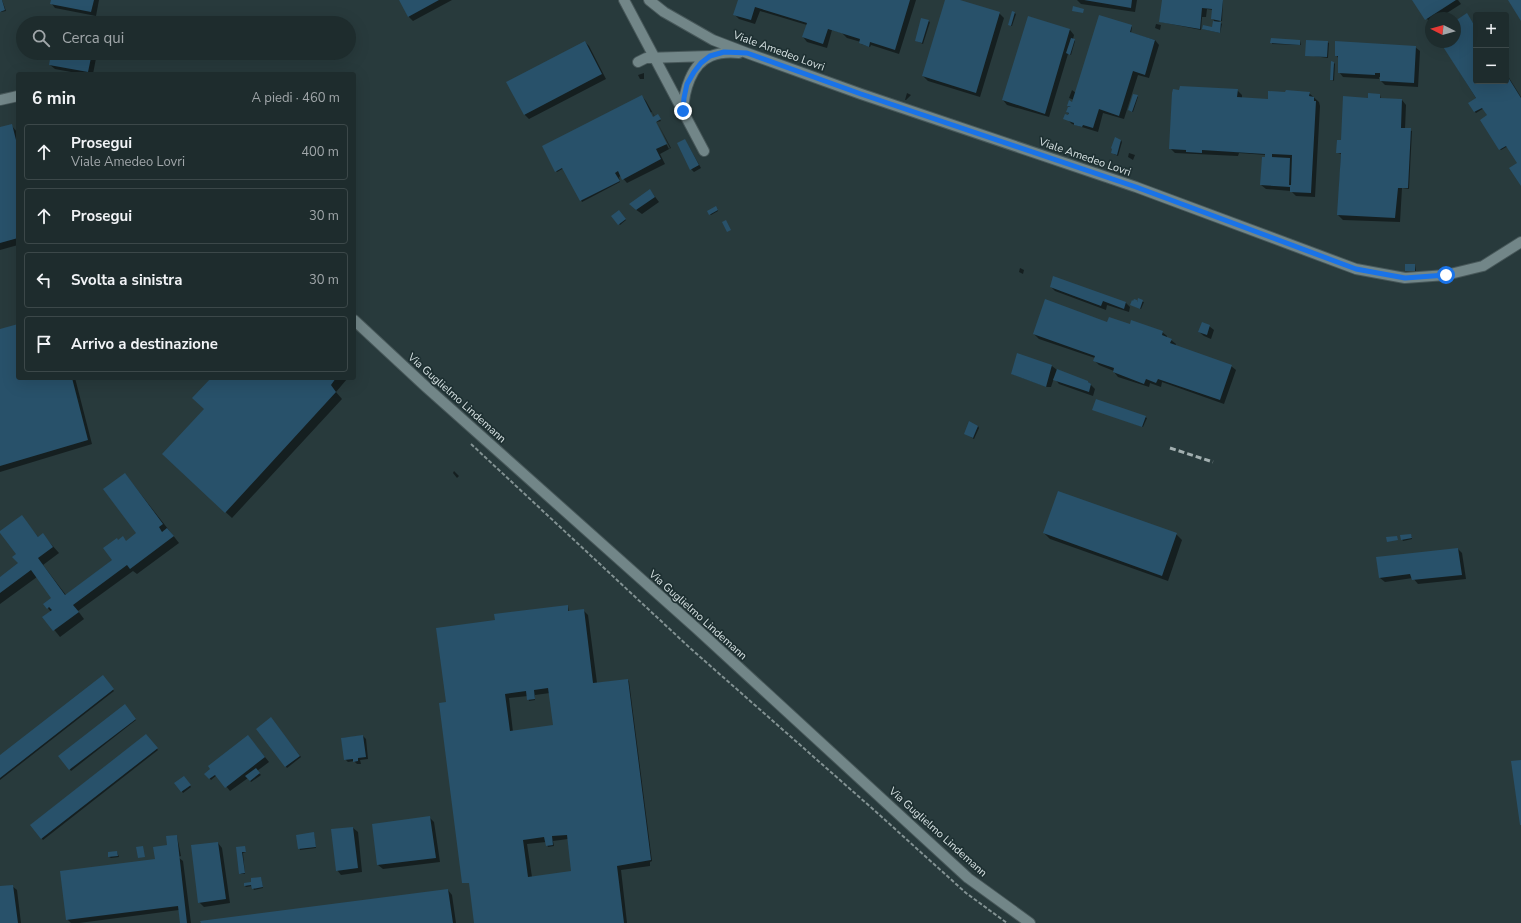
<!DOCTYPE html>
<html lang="it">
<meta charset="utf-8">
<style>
:root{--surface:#1e2c2d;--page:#263435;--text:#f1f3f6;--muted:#a1a7aa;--line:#3c4849}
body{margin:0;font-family:"Nunito Sans",sans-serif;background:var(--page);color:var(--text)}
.controls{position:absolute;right:12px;top:12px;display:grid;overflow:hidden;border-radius:4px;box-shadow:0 4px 16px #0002}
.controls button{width:36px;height:36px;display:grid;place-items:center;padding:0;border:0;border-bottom:1px solid var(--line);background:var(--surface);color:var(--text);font:20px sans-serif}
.compass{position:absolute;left:1425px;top:12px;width:36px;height:36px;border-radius:50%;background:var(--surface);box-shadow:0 4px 16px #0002;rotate:276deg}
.stop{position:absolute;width:12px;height:12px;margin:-9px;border:3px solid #1a73e8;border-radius:50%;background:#fff}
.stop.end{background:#1a73e8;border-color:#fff;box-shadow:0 1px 4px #0008}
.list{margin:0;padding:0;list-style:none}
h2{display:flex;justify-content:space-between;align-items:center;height:52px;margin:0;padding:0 16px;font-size:17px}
h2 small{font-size:13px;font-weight:400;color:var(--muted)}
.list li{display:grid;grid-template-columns:26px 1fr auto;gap:12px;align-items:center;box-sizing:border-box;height:56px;margin:0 8px 8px;padding:0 8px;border:1px solid var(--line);border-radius:4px}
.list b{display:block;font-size:15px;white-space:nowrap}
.list p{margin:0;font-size:13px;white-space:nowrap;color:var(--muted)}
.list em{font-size:13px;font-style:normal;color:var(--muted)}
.icon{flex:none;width:22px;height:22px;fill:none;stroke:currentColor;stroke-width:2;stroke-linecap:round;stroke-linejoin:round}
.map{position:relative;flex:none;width:1521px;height:923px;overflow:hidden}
.search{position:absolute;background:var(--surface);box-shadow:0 4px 16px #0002;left:16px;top:16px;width:340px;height:44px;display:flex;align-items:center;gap:10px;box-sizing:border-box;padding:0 14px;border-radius:22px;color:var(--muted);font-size:15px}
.panel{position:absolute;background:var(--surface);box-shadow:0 4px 16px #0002;left:16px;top:72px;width:340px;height:308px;border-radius:4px}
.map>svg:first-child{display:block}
.shadow{fill:#0007;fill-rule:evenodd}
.building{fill:#28516a;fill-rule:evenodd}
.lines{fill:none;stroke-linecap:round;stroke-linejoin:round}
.minor-casing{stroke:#475759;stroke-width:12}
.path{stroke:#839293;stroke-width:2;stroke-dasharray:4 2;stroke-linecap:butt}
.minor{stroke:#728688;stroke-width:10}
.rail{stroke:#a2afb0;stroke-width:3;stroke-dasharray:6 3;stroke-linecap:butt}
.route{stroke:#1a73e8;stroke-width:5}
.labels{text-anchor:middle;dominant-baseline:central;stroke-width:3.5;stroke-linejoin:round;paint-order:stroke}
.street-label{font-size:11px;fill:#d7e2e3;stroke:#1e3032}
</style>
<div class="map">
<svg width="1521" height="923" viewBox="0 0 1521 923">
<rect width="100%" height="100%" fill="#283a3c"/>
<path class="shadow" d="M2,0L6,11L1,12L0,10V1Z
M52,0H99L96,16L55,8L51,3Z
M400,0H452L413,21L408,16Z
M739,0H916L899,54L871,45L870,47L861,44V42L847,38L842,33L832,30L827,48L807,42L803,37L807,25L760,11L755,24L739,19L734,14Z
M946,0H956L999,13L1004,18L980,97L928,81L923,76Z
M1077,0H1137L1135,12L1081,4Z
M1163,0H1223L1222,21H1219L1222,24L1220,33L1203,29L1213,28L1214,20L1212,19L1213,10L1207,9L1206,17H1202L1201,30L1161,22L1160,21Z
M1414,0H1458L1461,4L1439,18H1431L1430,23Z
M1013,12L1016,14L1012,26H1010Z
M1467,15L1476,27V81H1506V73L1521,97V167L1508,146L1501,150L1500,149L1490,120L1484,108L1476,113L1475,112L1470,103H1479L1441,42H1455V22Z
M1029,17L1070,30L1074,35L1073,39L1075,41L1071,55L1068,54L1049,117L1007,105L1003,100Z
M928,21L930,22L923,44L917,41Z
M1156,24L1161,25L1160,30L1155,28Z
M1131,26L1132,27L1131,33L1155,40L1159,45L1149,78L1138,75L1124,119L1103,113L1098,132L1072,124L1069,121L1072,117L1067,112L1072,110L1068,106L1074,100L1069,98L1072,90L1076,93Z
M1272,39L1300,41L1301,45L1272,44Z
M585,42L589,46L606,79L529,119L524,114Z
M1327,42L1329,43L1328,58L1306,55Z
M1415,47L1420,51L1418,87L1385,85L1381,81V77H1379V79L1343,77L1339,72V59L1336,55Z
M52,53H97L93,74H82L55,69L50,65Z
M1334,63L1335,64L1334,81L1331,79Z
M644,73V79H640L638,75Z
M1237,90L1242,95V98L1269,101L1309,93L1319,102L1320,106L1315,197L1296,196L1291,191L1266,189L1261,185L1266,155L1239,153L1238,156L1175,153L1170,148Z
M907,93L911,95L906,100H905Z
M1380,95L1381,99L1402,100L1406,105L1405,129L1412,131L1409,189L1402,188L1400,222L1343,220L1338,215L1341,154L1338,153L1342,141L1369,99Z
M642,96L646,101L655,117L658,116L661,121L657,122L671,148L660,154L665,164L627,183L621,176L619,177L620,182L582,202L564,168L557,172L556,171ZM652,112L670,148L669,149L650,113Z
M1137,96L1138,97L1133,112L1130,111L1129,110Z
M11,125L18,133V245L0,250V128Z
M685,140L701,168L694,172L691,169Z
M1121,140L1122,142L1118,156L1114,154Z
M1129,153L1135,155L1133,160L1128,157Z
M650,190L659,202L642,214L635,209Z
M717,208L718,211L711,215L710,214Z
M619,211L626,220L620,225L613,216Z
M1415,265L1416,271L1406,270Z
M1020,268L1024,270L1023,274L1019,272Z
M1051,287L1126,303L1130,307L1129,312L1107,305L1106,310L1055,291Z
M1136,301L1144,302L1141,309L1132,305Z
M1108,323L1130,325L1162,332L1167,336V338L1171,340L1176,344L1175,346L1231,366L1236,370L1224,404L1162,382L1161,387L1150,383L1149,387L1118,377L1114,372V371L1099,365L1094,360L1095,358L1039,339L1034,334Z
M18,325V378H75L92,444L0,472V330Z
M1209,326L1214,330L1211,339L1204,336L1199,332Z
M1052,366L1057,370L1088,382L1095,389L1093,396L1059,384L1054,378L1051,387H1047L1012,374Z
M212,378L347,379L336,392L342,399L232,518L169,460L205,410Z
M1095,410L1145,417L1147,418L1143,427Z
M978,426L979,428L974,439L966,434Z
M454,471L459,476L457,478L453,473Z
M125,474L179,543L137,574L133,571L78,611L84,619L60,637L44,617L51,612L48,608L53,598L37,577L0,604V578L19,564L17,555L21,516L39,538L43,535L59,553L43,565L66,595L113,560L118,541L126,542L138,533Z
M1044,533L1176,534L1182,540L1168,581L1050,539Z
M1412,536V539L1403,541L1402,539Z
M1458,549L1462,553L1466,579L1418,584L1413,578L1385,582L1380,578L1377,558Z
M568,606L569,612L583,610L588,615L597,683L628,680L629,681L652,861L650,862V866L621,870L627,923H475L470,883H463L447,703L497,621ZM550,693L554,726L513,732L509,698L528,696L529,701L535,700V695ZM568,839L572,872L532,877L527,844L546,842L548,847L554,846L553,841Z
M102,677L114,691L0,780V757Z
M124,706L136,720L71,771L60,756Z
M271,719L301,757L287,768L257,729Z
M146,735L158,750L43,840L31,825Z
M248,736L269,762L257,771L261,775L251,782L248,778L230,791L217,775L211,780L206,774Z
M363,736L366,739L368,759L360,760L361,764H357L354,761L348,762L345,759L342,738Z
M184,777L191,787L183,793L176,783Z
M430,818L434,822L440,862L383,869L378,865Z
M353,828L358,832L362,872L341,875L337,870Z
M314,834L316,848L300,850L297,836Z
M177,836L181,856L178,857L183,861L191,923H181L179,910L79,923H71L67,919L156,860L168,846L167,837Z
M218,843L222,848L230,903L204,907L199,902Z
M244,847L246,852L243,853L245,874H241L237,848Z
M117,852L119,857L111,858L109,857Z
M261,878L263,888L254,890L252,886L246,887L245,886Z
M12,886L17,890L21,923H0V887Z
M448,890L452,895L456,923H202Z"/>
<path class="building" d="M0,0H2L5,10L0,12Z
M51,0H94L91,12L50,4Z
M399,0H439L408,17Z
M738,0H910L895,50L870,42L869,47L859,43L860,39L828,29L823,44L802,37L807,23L755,7L751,20L733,15Z
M945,0H960L1000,12L976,93L922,76Z
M1084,0H1132L1131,8Z
M1162,0H1223L1221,21L1211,19L1212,9L1202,8L1200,29L1159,22Z
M1412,0H1456L1425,20Z
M1508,0H1521V21Z
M1073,6L1084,9L1083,13L1072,11Z
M1012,11L1015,12L1011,26L1008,25Z
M1467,13L1476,28V81H1506V74L1521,98V186L1509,168L1517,163L1506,146L1499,150L1480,120L1487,115L1482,108L1474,112L1468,103L1476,98L1440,42H1455V21Z
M1099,15L1132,25L1130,32L1155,40L1145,75L1133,71L1119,116L1099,109L1093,128L1083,125L1082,127L1074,125V123L1063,119L1065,114L1068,115L1069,113L1066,112L1068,107H1071L1067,106L1069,100L1072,102Z
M1028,16L1070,29L1045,114L1002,100Z
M921,18L929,20L922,43L915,41Z
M1213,21L1221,22L1220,33L1202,29L1203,25L1212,27Z
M1071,38L1075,39L1070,55L1066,53Z
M1271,38L1300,40V45L1270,43Z
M1306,40L1328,41L1327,57L1305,56Z
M585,41L602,74L524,115L506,82Z
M1335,41L1416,46L1414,83L1380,81V73H1375V75L1338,73V56H1335Z
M51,53H92L88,72L49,65Z
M1331,61L1334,62L1333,80H1330Z
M1180,86L1238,89L1237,97L1268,99V91L1285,92L1286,90L1310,92L1309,96L1314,97V101H1316L1311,193L1290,192V187L1260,185L1262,157H1265V154L1202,150V153L1186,152V150L1169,149L1172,93L1173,89L1179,90ZM1272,154L1292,155L1291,185H1289L1290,158L1272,157Z
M1368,93L1380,94V98L1402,99L1401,128H1411L1408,188H1398L1395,218L1337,215L1341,153H1336L1337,140H1341L1343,96L1368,98Z
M1133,94L1138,95L1132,112L1128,110Z
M642,95L653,117L658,114L661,119L656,122L667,144L656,149L661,159L622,180L618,171L615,173L620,181L580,201L562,168L555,172L542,146Z
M12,124L18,148V238L0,243V127Z
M1115,137L1121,140L1117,155L1111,153L1112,149L1111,148Z
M685,139L699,165L690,170L677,143Z
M650,189L655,197L636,210L629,204Z
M716,206L718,210L709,215L707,211Z
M619,210L626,219L618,225L611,216Z
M726,220L731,230L727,232L722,222Z
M1405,264H1415V271H1405Z
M1053,276L1126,302L1124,309L1103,301L1101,306L1050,287Z
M1138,298L1143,300L1140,309L1130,305L1132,300L1133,301L1134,299L1137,300V302Z
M1045,299L1107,322L1109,317L1130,324L1131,320L1163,331L1162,335L1172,339L1170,343L1232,365L1220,400L1158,379L1156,383L1146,379L1144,384L1113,372L1114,368L1093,361L1095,356L1033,334Z
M1202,322L1210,325L1207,335L1198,332Z
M18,324V378H72L88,440L0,466V329Z
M1017,353L1052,365L1046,387L1011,374Z
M1057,369L1088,381V382L1091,384L1089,392L1053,380Z
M211,378H336L331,385L336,392L225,513L162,454L204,409L192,398Z
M1096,399L1146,416L1142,427L1092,410Z
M969,421L978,426L973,438L964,434Z
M125,473L163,524L159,527L162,532L167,528L174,536L130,569L127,565L73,605L79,612L53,631L42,617L52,610L49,607L47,609L43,604L51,598L31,570L0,593V577L18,563L12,557L16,554L0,533V531L22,515L38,537L43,533L53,547L38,558L65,595L112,560L103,548L117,538L118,540L123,536L126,541L136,533L103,489Z
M1058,491L1177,533L1162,576L1043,533Z
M1411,534L1412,538L1401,540L1400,535Z
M1397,536L1398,540L1387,542L1386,537Z
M1458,548L1462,575L1412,580L1410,574L1379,578L1376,557Z
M568,605V611L584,609L593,683L628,679L651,860L617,866L624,923H474L469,883H462L439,703L446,702L436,628L495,620L494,614ZM548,688L553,725L510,731L505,694L526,691L527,700L535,699L534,690ZM567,835L571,871L528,877L523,840L544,837L546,846L553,845L552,836Z
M103,675L114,689L0,778V755Z
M125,704L136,719L69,770L58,756Z
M271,717L300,756L285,767L256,729Z
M146,734L158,748L41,839L30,825Z
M248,735L265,757L225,788L215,775L209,779L204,774L210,769L208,766Z
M363,735L366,757L358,758V761L353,762V759L344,760L341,738Z
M1521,760V825H1520L1511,761Z
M256,768L260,773L250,781L245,776Z
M184,776L191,785L181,792L174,783Z
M430,816L436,858L377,865L372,824Z
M353,827L358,868L336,871L331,829Z
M314,832L316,847L298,849L296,835Z
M177,835L187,923H180L178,906L66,920L60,871L155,859L153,847L167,845L166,836Z
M218,842L226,899L198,903L191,845Z
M143,846L145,857L138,858L136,847Z
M245,846L246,852H242L245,873L239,874L236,847Z
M117,851L118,856L108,857V852Z
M261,877L263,887L252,889L251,885L244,886V883L251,882V878Z
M13,885L18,923H0V886Z
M448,889L453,923H201L200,921Z"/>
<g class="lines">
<defs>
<path id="minor" d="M624,0L704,151
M649,0L664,12L713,40L747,53L861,94L1136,187L1356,269L1405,278L1446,275L1483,266L1521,242
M638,62L646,58L710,56
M0,100L18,96
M683,111C684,91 691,64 711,56C721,52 729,52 739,53
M354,320L425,386L696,628L968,878L1030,923"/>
</defs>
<use href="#minor" class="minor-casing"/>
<path class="path" d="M471,444L690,648L874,810L966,893L1007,923"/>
<use href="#minor" class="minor"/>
<path class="rail" d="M1170,448L1213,462"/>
</g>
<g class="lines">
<path class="route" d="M683,111L684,98L687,84L694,72L701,63L710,56L724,52L747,53L861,94L1136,187L1356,269L1405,278L1446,275"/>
</g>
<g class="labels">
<g class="street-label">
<text transform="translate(779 51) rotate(20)">Viale Amedeo Lovri</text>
<text transform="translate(1085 157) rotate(19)">Viale Amedeo Lovri</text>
<text transform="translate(457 398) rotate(42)">Via Guglielmo Lindemann</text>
<text transform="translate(698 615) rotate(42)">Via Guglielmo Lindemann</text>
<text transform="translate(938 832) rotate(42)">Via Guglielmo Lindemann</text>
</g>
</g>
</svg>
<div class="controls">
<button>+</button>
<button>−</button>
</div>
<svg class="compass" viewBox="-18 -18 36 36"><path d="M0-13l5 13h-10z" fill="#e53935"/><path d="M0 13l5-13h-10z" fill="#a1a7aa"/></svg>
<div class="stop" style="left:1446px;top:275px"></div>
<div class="stop end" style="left:683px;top:111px"></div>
<div class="search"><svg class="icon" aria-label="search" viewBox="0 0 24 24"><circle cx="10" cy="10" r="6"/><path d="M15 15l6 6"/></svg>Cerca qui</div>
<section class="panel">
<h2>6 min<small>A piedi · 460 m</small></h2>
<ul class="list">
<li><svg class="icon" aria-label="ahead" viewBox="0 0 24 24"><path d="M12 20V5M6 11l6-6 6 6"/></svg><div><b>Prosegui</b><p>Viale Amedeo Lovri</p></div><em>400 m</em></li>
<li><svg class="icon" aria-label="ahead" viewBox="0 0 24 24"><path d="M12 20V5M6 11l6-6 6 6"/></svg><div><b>Prosegui</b></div><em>30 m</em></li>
<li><svg class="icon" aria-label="left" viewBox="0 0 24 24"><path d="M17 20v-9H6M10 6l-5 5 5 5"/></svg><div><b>Svolta a sinistra</b></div><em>30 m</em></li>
<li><svg class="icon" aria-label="arrive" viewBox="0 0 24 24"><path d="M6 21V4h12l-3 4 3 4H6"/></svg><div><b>Arrivo a destinazione</b></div></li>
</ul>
</section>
</div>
